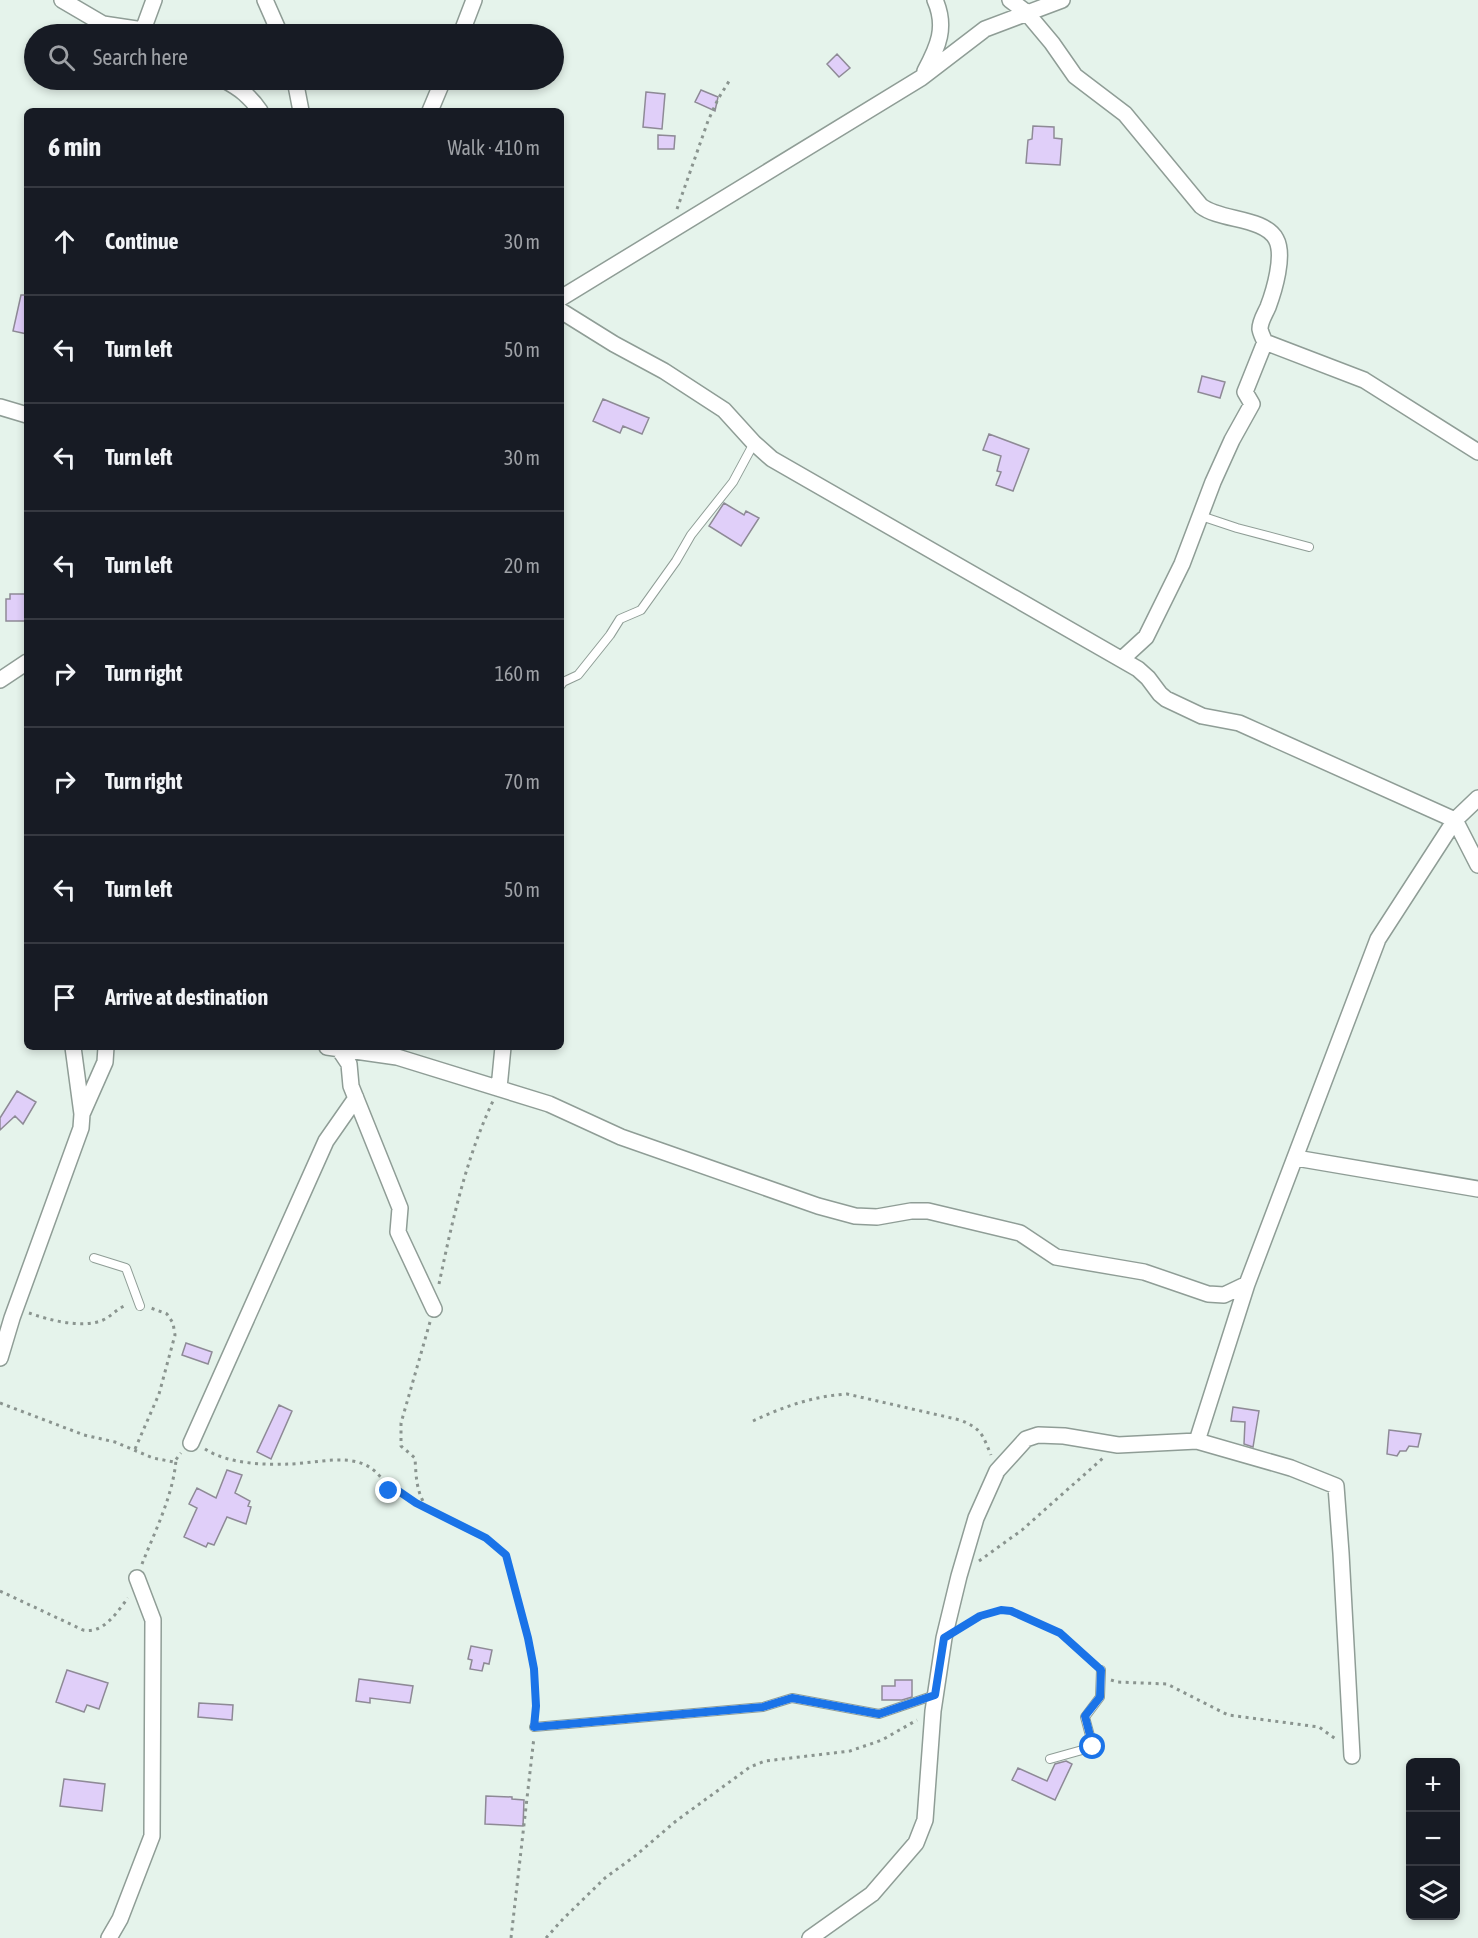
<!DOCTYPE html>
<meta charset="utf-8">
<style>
:root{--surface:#171b24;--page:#20242c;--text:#f1f3f6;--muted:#9ea1a6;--line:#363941}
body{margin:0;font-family:"Asap Condensed",sans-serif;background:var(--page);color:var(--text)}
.controls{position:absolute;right:18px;bottom:18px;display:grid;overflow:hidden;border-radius:9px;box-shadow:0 3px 9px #0003}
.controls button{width:54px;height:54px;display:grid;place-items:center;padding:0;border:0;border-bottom:2px solid var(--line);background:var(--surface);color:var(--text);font:30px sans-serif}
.stop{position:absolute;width:18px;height:18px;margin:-14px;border:4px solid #1a73e8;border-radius:50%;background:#fff}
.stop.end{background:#1a73e8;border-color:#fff;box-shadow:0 2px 6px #0008}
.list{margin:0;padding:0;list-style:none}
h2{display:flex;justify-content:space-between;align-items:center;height:78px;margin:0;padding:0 24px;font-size:26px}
h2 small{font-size:20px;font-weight:400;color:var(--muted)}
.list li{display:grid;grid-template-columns:39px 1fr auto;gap:18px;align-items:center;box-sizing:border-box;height:108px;padding:0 24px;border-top:2px solid var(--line)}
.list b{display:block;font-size:22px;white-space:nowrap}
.list em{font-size:20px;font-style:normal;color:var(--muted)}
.icon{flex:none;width:33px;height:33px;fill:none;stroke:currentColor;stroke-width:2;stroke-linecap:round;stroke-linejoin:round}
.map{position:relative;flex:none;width:1478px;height:1938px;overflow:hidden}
.search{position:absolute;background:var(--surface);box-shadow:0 3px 9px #0003;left:24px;top:24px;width:540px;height:66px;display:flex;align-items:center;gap:15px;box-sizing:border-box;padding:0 21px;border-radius:33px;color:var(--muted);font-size:22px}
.panel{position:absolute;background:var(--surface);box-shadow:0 3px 9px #0003;left:24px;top:108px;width:540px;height:942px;border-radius:9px}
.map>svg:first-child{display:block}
.building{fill:#e0cff9;stroke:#8e8a96;stroke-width:1.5}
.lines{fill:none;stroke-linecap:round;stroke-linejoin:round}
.lane-casing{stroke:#8f9d96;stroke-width:10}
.street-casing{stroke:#8f9d96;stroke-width:18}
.path{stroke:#8a948f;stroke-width:3;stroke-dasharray:3 4.5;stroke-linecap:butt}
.lane{stroke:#fff;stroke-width:8}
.street{stroke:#fff;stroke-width:15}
.route{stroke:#1a73e8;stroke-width:8}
</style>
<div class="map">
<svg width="1478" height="1938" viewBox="0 0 1478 1938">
<rect width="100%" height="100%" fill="#e5f3eb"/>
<path class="building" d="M837,54L850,68L839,77L827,64Z
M701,90L718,97L715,111L695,102Z
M646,92L665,94L662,129L643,127Z
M1033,126L1054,127V138L1062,139L1060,165L1026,163L1028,140L1032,139Z
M658,135L675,136L674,149H658Z
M21,295H27V334L13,331Z
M1202,376L1225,382L1220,398L1198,392Z
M603,399L649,418L642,434L623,426L620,433L593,421Z
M989,434L1029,449L1013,491L996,485L1001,472L997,471L1001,456L983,450Z
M724,503L744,515L746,511L759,518L741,546L709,526Z
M10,594H27L25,621H6V599H10Z
M17,1091L36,1102L23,1124L15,1116L0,1130V1118Z
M186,1343L212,1352L208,1364L182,1355Z
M279,1405L292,1411L271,1459L257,1452Z
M1233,1407L1259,1411L1253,1447L1244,1444L1245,1422L1231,1421Z
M1389,1430L1421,1434L1418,1447L1409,1446L1406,1451H1400L1397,1456L1387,1454Z
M227,1470L242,1475L235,1493L250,1501L248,1506L251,1507L246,1524L227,1517L214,1545L208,1543L206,1547L184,1537L197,1508L189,1504L197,1488L216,1498Z
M471,1646L492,1650L489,1664L484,1663L482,1671L470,1669L472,1660L468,1659Z
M67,1670L108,1683L99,1709L87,1705L84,1712L56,1702Z
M359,1679L413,1686L410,1703L370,1698V1703L356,1701Z
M895,1680H912V1697L902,1700H882V1686H895Z
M199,1703L233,1705L232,1720L198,1717Z
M1066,1761L1072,1764L1055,1800L1012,1780L1018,1768L1047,1781L1055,1764Z
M64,1779L105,1784L102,1811L60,1806Z
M486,1796L512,1797V1799L524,1800L523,1826L485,1824Z"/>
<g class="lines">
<defs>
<path id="lane" d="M1201,516L1237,528L1309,547
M561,685L563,682L578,675L610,635L620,619L641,610L676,561L691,535L733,482L754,443
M94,1258L126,1268L140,1306
M534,1727L763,1707L792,1698L879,1714L935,1695
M1050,1759L1093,1747L1085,1717L1100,1697L1101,1670"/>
<path id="street" d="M62,0L103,24L143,30L154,34
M265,0L280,34
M1010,0L1026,12L1052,43L1075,76L1125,114L1201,206C1220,221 1264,217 1276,239C1285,255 1274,291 1268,307C1265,314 1260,321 1260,329C1261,334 1263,338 1265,342L1364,380L1478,452
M143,30L154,0
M461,34L474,0
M925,71C938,47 947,27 935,0
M224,80C239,88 250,96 260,111
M295,80L301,111
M430,111L443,80
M561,298L921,78L985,29L1062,0
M561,311L614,344L664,371L724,410L754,443L772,459L1138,669L1148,678L1160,694L1166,699L1202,716L1239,723L1455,820L1478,865
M0,407L27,415
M1122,659L1146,637L1182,564L1213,482L1232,440L1252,404L1245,392L1265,342
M0,680L27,662
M327,1047L397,1057L549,1104L621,1137L818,1206L855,1216L877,1217L911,1211H928L1020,1233L1056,1257L1144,1272L1208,1294L1224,1295L1247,1284
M339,1049L349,1064L351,1086L400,1208L398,1232L434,1309
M499,1088L503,1047
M82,1114L105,1062L106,1047
M1296,1158L1478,1189
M0,1358L12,1318L81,1128L82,1114L73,1047
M1197,1441L1291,1468L1336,1486L1341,1553L1352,1756
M191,1443L326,1141L356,1098
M109,1938L120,1919L152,1836L153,1620L137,1578
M810,1938L872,1894L916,1843L925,1820L933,1711L944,1638L959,1576L976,1518L997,1471L1026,1439L1038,1435L1064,1436L1118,1445L1197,1441L1247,1284L1378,939L1455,820L1478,798"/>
</defs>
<use href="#lane" class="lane-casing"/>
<use href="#street" class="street-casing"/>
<path class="path" d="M677,209L708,121L718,99L731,78
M439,1284C452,1222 466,1158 493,1101
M29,1313C49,1320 82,1329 103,1320C112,1316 117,1308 127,1305
M430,1322L401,1423V1446L415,1458C416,1474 416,1489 424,1503C434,1521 487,1532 505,1554C510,1561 511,1576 514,1585C525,1627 540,1671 536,1716
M0,1403L84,1435L115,1442L153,1458L174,1462L181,1453
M753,1421C782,1407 814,1396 847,1394L960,1420C982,1429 982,1434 991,1455
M135,1449L159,1394L175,1335L173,1323L167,1314L151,1308
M205,1449C228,1464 264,1465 291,1464C330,1462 369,1447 389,1491L397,1490L425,1507
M979,1561L1022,1530L1103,1458
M142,1564C155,1531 173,1496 176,1460
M0,1591L83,1630C104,1634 116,1613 128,1598
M963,1626L980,1616L1001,1610L1011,1611L1060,1633L1093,1663
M1111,1680L1117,1682L1167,1684L1228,1715L1319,1727L1337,1740
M511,1938L534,1737
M546,1938L563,1919L605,1878L635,1856L676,1821L750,1767L765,1761L850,1751L882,1740L917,1720"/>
<use href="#lane" class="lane"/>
<use href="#street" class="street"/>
</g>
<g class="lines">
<path class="route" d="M389,1491L397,1490L416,1503L486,1538L506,1555L528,1638L534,1669L536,1706L534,1727L763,1707L792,1698L879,1714L935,1695L944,1638L980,1616L1001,1610L1011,1611L1060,1633L1101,1670L1100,1697L1085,1716L1093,1747"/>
</g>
</svg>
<div class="controls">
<button>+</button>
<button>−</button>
<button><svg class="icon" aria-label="layers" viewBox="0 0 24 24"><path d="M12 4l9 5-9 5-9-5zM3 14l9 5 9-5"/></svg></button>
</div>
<div class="stop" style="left:1093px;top:1747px"></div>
<div class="stop end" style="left:389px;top:1491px"></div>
<div class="search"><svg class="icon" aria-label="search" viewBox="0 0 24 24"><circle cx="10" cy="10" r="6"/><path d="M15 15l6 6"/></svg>Search here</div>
<section class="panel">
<h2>6 min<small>Walk · 410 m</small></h2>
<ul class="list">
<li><svg class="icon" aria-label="ahead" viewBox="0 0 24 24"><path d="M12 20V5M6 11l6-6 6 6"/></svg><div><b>Continue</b></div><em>30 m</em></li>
<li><svg class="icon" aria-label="left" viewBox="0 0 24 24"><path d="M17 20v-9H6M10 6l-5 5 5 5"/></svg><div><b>Turn left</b></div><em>50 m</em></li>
<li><svg class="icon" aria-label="left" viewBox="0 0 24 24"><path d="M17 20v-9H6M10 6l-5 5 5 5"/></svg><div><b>Turn left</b></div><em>30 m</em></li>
<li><svg class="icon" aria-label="left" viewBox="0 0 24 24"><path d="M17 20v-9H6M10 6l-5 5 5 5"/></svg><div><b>Turn left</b></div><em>20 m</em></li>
<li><svg class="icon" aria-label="right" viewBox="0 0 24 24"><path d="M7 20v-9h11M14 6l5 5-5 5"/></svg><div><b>Turn right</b></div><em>160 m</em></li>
<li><svg class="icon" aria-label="right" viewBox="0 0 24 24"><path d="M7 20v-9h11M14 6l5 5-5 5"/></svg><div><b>Turn right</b></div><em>70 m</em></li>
<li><svg class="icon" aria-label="left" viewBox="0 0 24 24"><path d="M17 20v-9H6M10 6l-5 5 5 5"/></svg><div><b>Turn left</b></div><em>50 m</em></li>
<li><svg class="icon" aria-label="arrive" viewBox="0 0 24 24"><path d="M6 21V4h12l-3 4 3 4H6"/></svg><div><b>Arrive at destination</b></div></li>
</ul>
</section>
</div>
